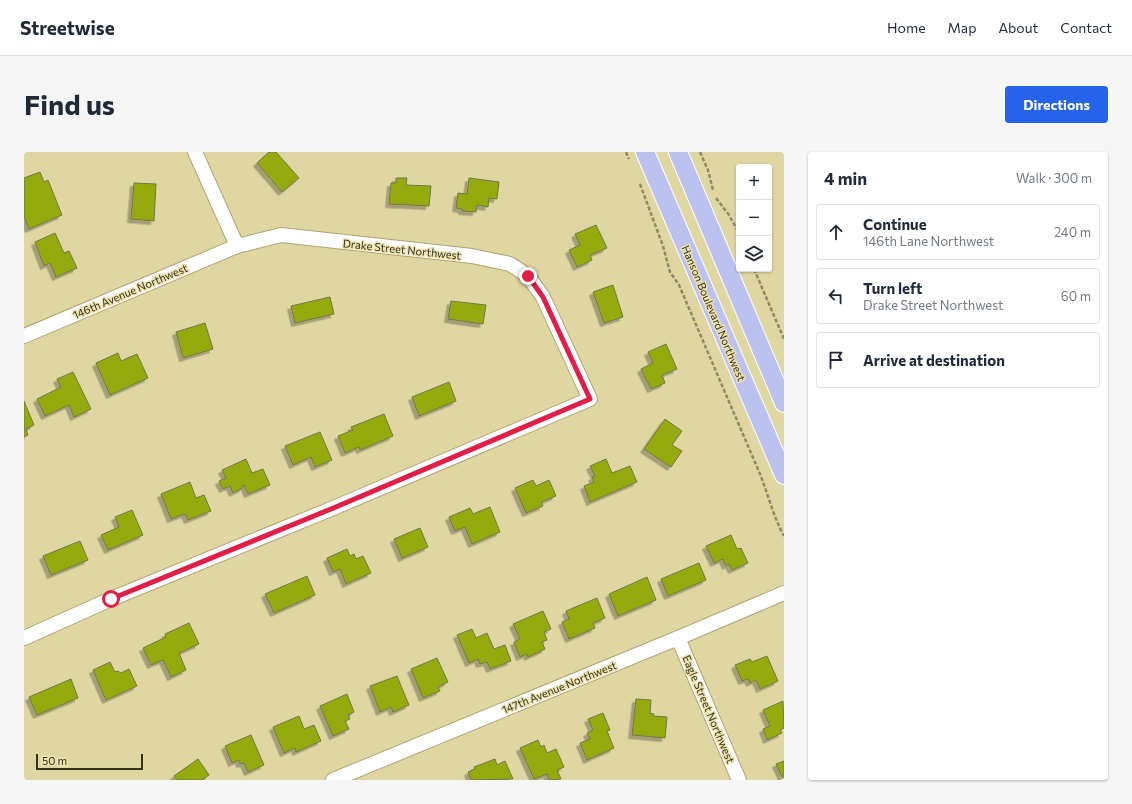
<!DOCTYPE html>
<meta charset="utf-8">
<style>
:root{--surface:#fff;--page:#f6f6f7;--text:#1f2937;--muted:#747a83;--line:#e0e1e3;--accent:#2563eb}
body{margin:0;font-family:Commissioner,sans-serif;background:var(--page);color:var(--text)}
.controls{position:absolute;right:12px;top:12px;display:grid;overflow:hidden;border-radius:4px;box-shadow:0 1px 3px #0004}
.controls button{width:36px;height:36px;display:grid;place-items:center;padding:0;border:0;border-bottom:1px solid var(--line);background:var(--surface);color:var(--text);font:20px sans-serif}
.scale{position:absolute;left:12px;bottom:10px;width:107px;box-sizing:border-box;padding-left:4px;border:2px solid #35311c;border-top:0;font-size:11px;line-height:14px;white-space:nowrap;color:#35311c;-webkit-text-stroke:3px #ede3af;paint-order:stroke}
.stop{position:absolute;width:12px;height:12px;margin:-9px;border:3px solid #e11d48;border-radius:50%;background:#fff}
.stop.end{background:#e11d48;border-color:#fff;box-shadow:0 1px 4px #0008}
.list{margin:0;padding:0;list-style:none}
h2{display:flex;justify-content:space-between;align-items:center;height:52px;margin:0;padding:0 16px;font-size:17px}
h2 small{font-size:13px;font-weight:400;color:var(--muted)}
.list li{display:grid;grid-template-columns:26px 1fr auto;gap:12px;align-items:center;box-sizing:border-box;height:56px;margin:0 8px 8px;padding:0 8px;border:1px solid var(--line);border-radius:4px}
.list b{display:block;font-size:15px;white-space:nowrap}
.list p{margin:0;font-size:13px;white-space:nowrap;color:var(--muted)}
.list em{font-size:13px;font-style:normal;color:var(--muted)}
.icon{flex:none;width:22px;height:22px;fill:none;stroke:currentColor;stroke-width:2;stroke-linecap:round;stroke-linejoin:round}
.map{position:relative;flex:none;width:760px;height:628px;overflow:hidden;border-radius:4px}
header{display:flex;align-items:center;gap:24px;box-sizing:border-box;height:56px;padding:0 20px;background:var(--surface);border-bottom:1px solid var(--line)}
header strong{font-size:19px}
nav{display:flex;gap:22px;margin-inline-start:auto;font-size:14px}
.intro{display:flex;align-items:center;justify-content:space-between;box-sizing:border-box;height:96px;padding:0 24px}
h1{margin:0;font-size:28px}
.button{padding:10px 18px;border-radius:4px;background:var(--accent);color:#fff;font-size:14px;font-weight:700}
main{display:flex;gap:24px;padding:0 24px}
aside{flex:1;background:var(--surface);border-radius:4px;box-shadow:0 1px 3px #0004}
.map>svg:first-child{display:block}
.building{fill:#95ab0d;stroke:#6e7849;filter:url(#shadow)}
.lines{fill:none;stroke-linecap:round;stroke-linejoin:round}
.minor-casing{stroke:#afa573;stroke-width:16}
.major-casing{stroke:#fff;stroke-width:20}
.path{stroke:#918a64;stroke-width:2.5;stroke-dasharray:4 2;stroke-linecap:butt}
.minor{stroke:#fff;stroke-width:14}
.major{stroke:#bcc2ef;stroke-width:18}
.route{stroke:#e11d48;stroke-width:5}
.labels{text-anchor:middle;dominant-baseline:central;stroke-width:3;stroke-linejoin:round;paint-order:stroke}
.street-label{font-size:11px;fill:#35311c;stroke:#ede3af}
</style>
<header>
<strong>Streetwise</strong>
<nav><a>Home</a><a>Map</a><a>About</a><a>Contact</a></nav>
</header>
<div class="intro"><h1>Find us</h1><a class="button">Directions</a></div>
<main>
<div class="map">
<svg width="760" height="628" viewBox="0 0 760 628">
<defs>
<filter id="shadow"><feDropShadow dx="-3.5" dy="3.5" stdDeviation="0" flood-color="#0004"/></filter>
</defs>
<rect width="100%" height="100%" fill="#e0d6a2"/>
<path class="building" d="M245,0H252L275,26L258,40L233,11Z
M16,20L20,30L24,28L38,63L5,77L0,64V26Z
M372,26H383L382,33L407,34L405,54L365,52L367,31H372Z
M445,26L475,30L473,47L465,46L464,55L453,53L452,60L438,59V57L432,56L434,41L443,42Z
M110,31L132,32L130,69L107,67Z
M572,73L583,96L566,103L568,108L553,115L545,98L556,93L551,82Z
M31,81L40,101L45,99L53,116L32,125L26,111L20,114L11,90Z
M589,133L599,165L580,171L569,140Z
M306,145L310,162L271,171L267,154Z
M427,149L462,153L459,172L424,167Z
M181,171L189,197L159,206L152,180Z
M642,192L653,217L638,223L641,231L627,237L617,217L629,211L624,200Z
M94,201L97,209L113,202L124,226L86,243L72,211Z
M49,220L67,257L50,265L45,253L21,264L13,247L37,235L33,227Z
M425,230L432,249L395,264L388,245Z
M0,249L10,273L2,277L4,283L0,285Z
M360,262L369,284L336,298L335,295L321,301L314,284L329,278L327,275Z
M641,267L658,279L648,293L658,299L647,315L620,297Z
M296,280L308,308L291,315L287,305L269,313L261,294Z
M222,307L228,321L239,317L246,333L224,342L220,333L218,334L219,336L209,341L206,334L199,337L195,329L202,326L198,318Z
M582,307L588,321L606,314L613,330L566,350L560,334L570,330L568,325L571,324L566,314Z
M509,328L512,334L525,328L532,344L517,350L519,354L502,361L491,336Z
M166,330L172,346L180,343L187,359L164,368L161,362L147,367L137,342Z
M466,355L476,380L448,392L441,375L431,379L425,365L446,356L449,362Z
M108,358L119,383L84,398L77,383L95,375L91,365Z
M396,376L404,395L378,406L370,387Z
M707,383L713,397L717,396L724,411L708,418L705,412L702,414L699,407L690,411L682,394Z
M56,389L64,408L27,423L19,404Z
M323,397L326,404L330,402L332,407L339,404L347,421L322,432L316,417L309,420L303,406Z
M675,411L682,428L644,444L637,427Z
M283,424L291,443L250,461L241,442Z
M623,425L632,448L594,464L585,442Z
M573,446L581,466L569,471L571,476L545,487L538,470L545,467L542,459Z
M519,459L527,477L520,480L523,488L518,490L521,497L504,505L503,502L496,505L490,490L496,487L489,472Z
M165,471L175,492L155,501L162,518L147,525L139,508L127,513L119,496L142,485L141,482Z
M448,477L452,486L463,481L470,497L481,493L487,509L466,517L463,510L456,512L454,507L445,511L433,483Z
M743,504L754,529L736,537L732,528L726,531L724,527L718,529L711,513L726,507L728,510Z
M413,506L424,530L414,535L416,539L399,546L387,517Z
M86,510L91,520L94,519L97,521L105,517L113,534L82,548L69,518Z
M373,524L385,553L369,560L367,555L356,560L346,534Z
M47,527L54,546L13,563L5,545Z
M323,542L330,560L324,563L326,567L321,569L325,577L309,584L296,554Z
M612,547L627,548L626,561L630,562L629,564L643,565L641,586L608,583Z
M759,549L760,576L756,578L758,581L743,588L739,577L746,574L739,558Z
M579,561L586,578L583,579L590,596L563,608L556,591L566,587L563,581L569,578L564,567Z
M275,564L280,577L290,573L297,589L272,600L271,596L260,601L249,575Z
M227,583L240,613L224,620L220,611L216,612L215,608L208,611L201,594Z
M514,588L517,595L520,593L523,601L532,597L540,615L533,618L537,627L525,628L523,622L510,627L496,596Z
M174,607L185,623L178,628H153L150,624Z
M471,607L473,613L481,609L489,627L447,628L444,620L451,617L450,615Z
M760,609V627H759L752,612Z"/>
<g class="lines">
<defs>
<path id="minor" d="M171,0L213,94
M0,184L213,94L257,83L448,104L486,112L504,124L519,145L566,247L307,357L87,447L0,486
M654,486L715,628
M309,628L654,486L760,441"/>
<path id="major" d="M621,0L760,323
M654,0L760,251"/>
</defs>
<use href="#minor" class="minor-casing"/>
<use href="#major" class="major-casing"/>
<path class="path" d="M602,0L605,7
M676,0L684,18L689,38
M616,32L639,94L646,120L655,133L736,322C744,342 749,364 760,384
M692,46L705,63L715,81
M730,117L760,187"/>
<use href="#minor" class="minor"/>
<use href="#major" class="major"/>
</g>
<g class="lines">
<path class="route" d="M87,447L307,357L566,247L519,145L504,124"/>
</g>
<g class="labels">
<g class="street-label">
<text transform="translate(378 97) rotate(6)">Drake Street Northwest</text>
<text transform="translate(106 139) rotate(-23)">146th Avenue Northwest</text>
<text transform="translate(690 161) rotate(67)">Hanson Boulevard Northwest</text>
<text transform="translate(535 535) rotate(-22)">147th Avenue Northwest</text>
<text transform="translate(685 557) rotate(67)">Eagle Street Northwest</text>
</g>
</g>
</svg>
<div class="controls">
<button>+</button>
<button>−</button>
<button><svg class="icon" aria-label="layers" viewBox="0 0 24 24"><path d="M12 4l9 5-9 5-9-5zM3 14l9 5 9-5"/></svg></button>
</div>
<div class="scale">50 m</div>
<div class="stop" style="left:87px;top:447px"></div>
<div class="stop end" style="left:504px;top:124px"></div>
</div>
<aside>
<h2>4 min<small>Walk · 300 m</small></h2>
<ul class="list">
<li><svg class="icon" aria-label="ahead" viewBox="0 0 24 24"><path d="M12 20V5M6 11l6-6 6 6"/></svg><div><b>Continue</b><p>146th Lane Northwest</p></div><em>240 m</em></li>
<li><svg class="icon" aria-label="left" viewBox="0 0 24 24"><path d="M17 20v-9H6M10 6l-5 5 5 5"/></svg><div><b>Turn left</b><p>Drake Street Northwest</p></div><em>60 m</em></li>
<li><svg class="icon" aria-label="arrive" viewBox="0 0 24 24"><path d="M6 21V4h12l-3 4 3 4H6"/></svg><div><b>Arrive at destination</b></div></li>
</ul>
</aside>
</main>
